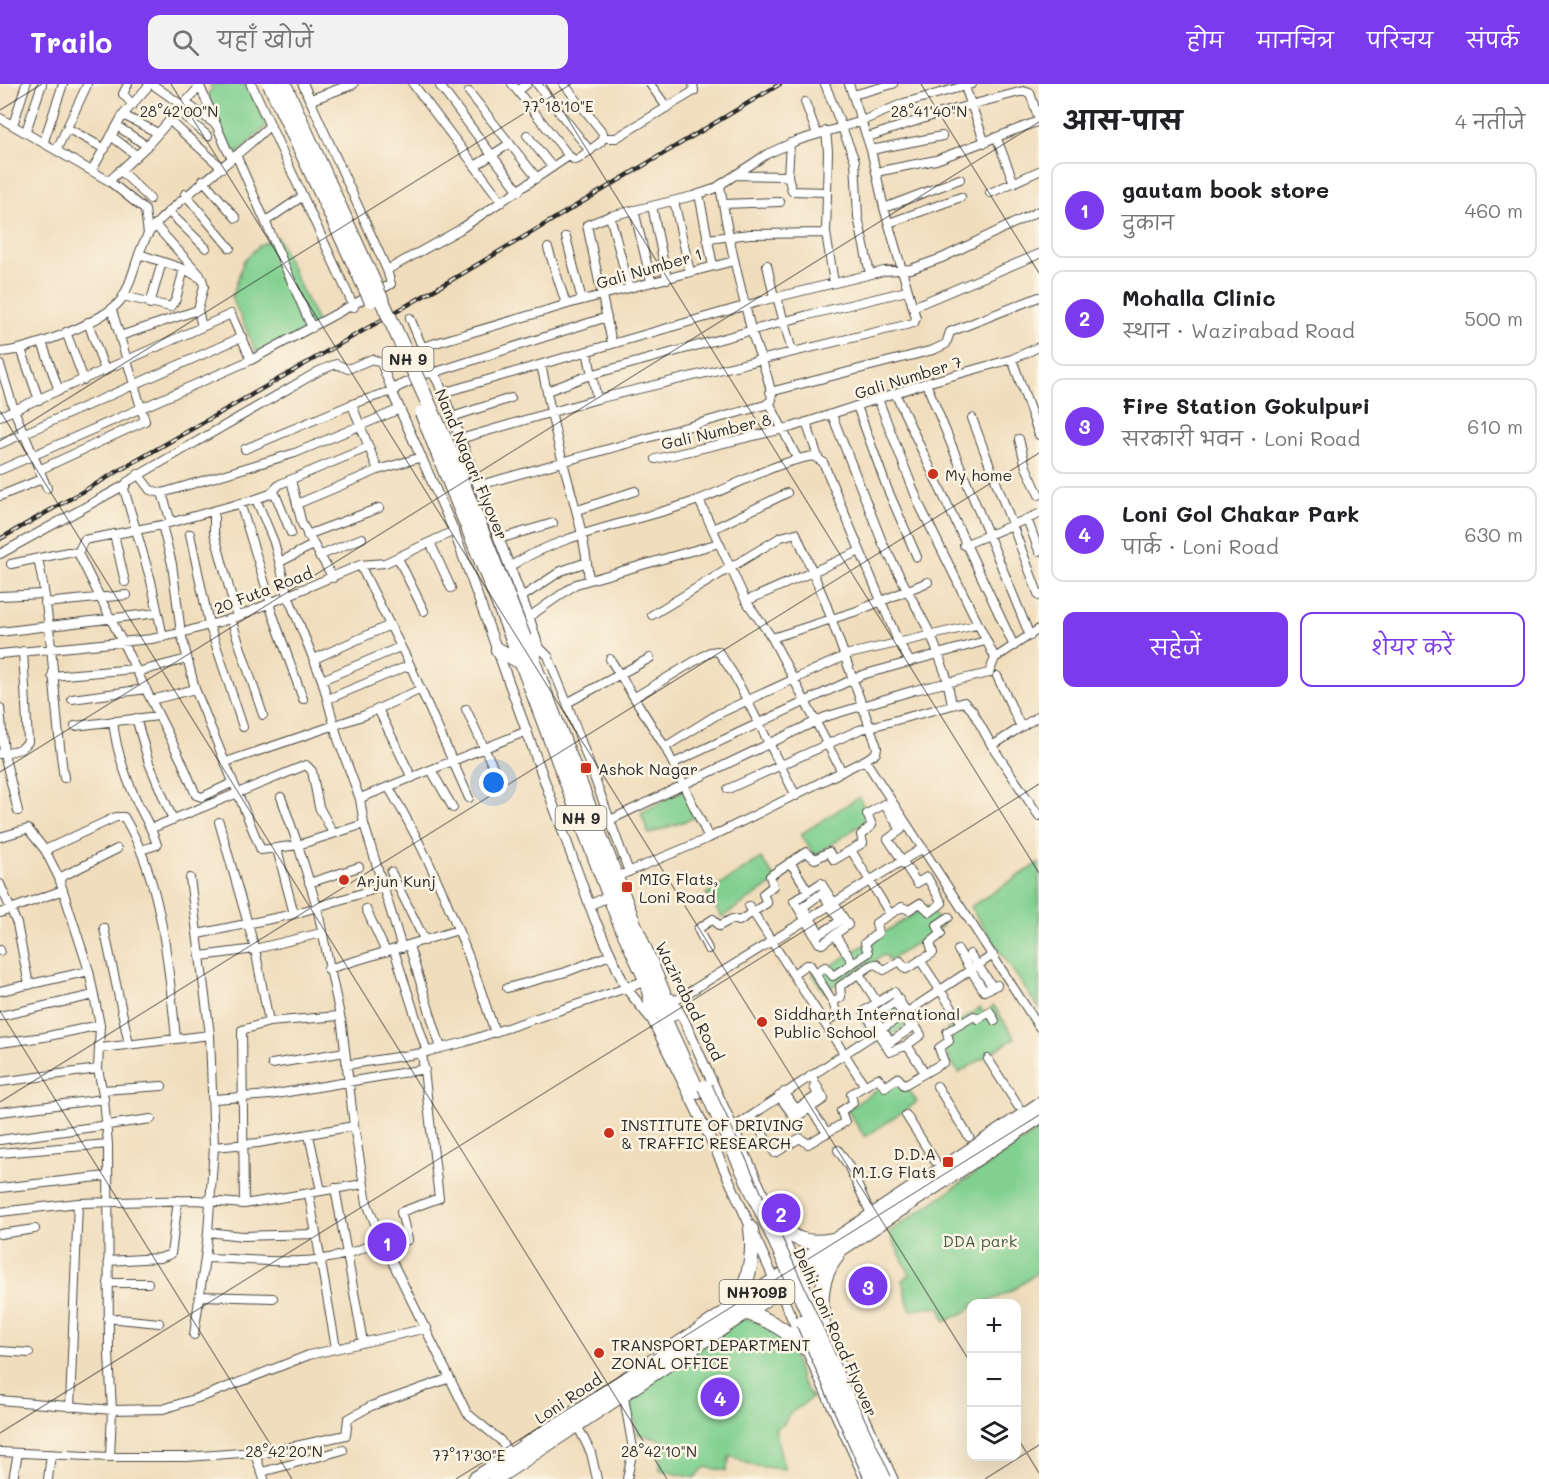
<!DOCTYPE html>
<html lang="hi">
<meta charset="utf-8">
<style>
:root{--surface:#fff;--page:#f2f2f2;--text:#202124;--muted:#757577;--line:#e0e0e0;--accent:#7c3aed}
body{margin:0;font-family:Mali,"Playpen Sans Deva",sans-serif;background:var(--page);color:var(--text)}
.controls{position:absolute;right:18px;bottom:18px;display:grid;overflow:hidden;border-radius:12px;box-shadow:0 6px 24px #0002}
.controls button{width:54px;height:54px;display:grid;place-items:center;padding:0;border:0;border-bottom:2px solid var(--line);background:var(--surface);color:var(--text);font:30px sans-serif}
.you{position:absolute;left:494px;top:699px;width:21px;height:21px;margin:-15px;border:4px solid #fff;border-radius:50%;background:#1a73e8;box-shadow:0 0 0 9px #1a73e833}
.badge{display:grid;place-items:center;width:39px;height:39px;border-radius:50%;background:var(--accent);color:#fff;font-size:20px;font-weight:700}
.pin{position:absolute;translate:-50% -50%;border:3px solid #fff;box-shadow:0 2px 6px #0006}
.list{margin:0;padding:0;list-style:none}
h2{display:flex;justify-content:space-between;align-items:center;height:78px;margin:0;padding:0 24px;font-size:26px}
h2 small{font-size:20px;font-weight:400;color:var(--muted)}
.list li{display:grid;grid-template-columns:39px 1fr auto;gap:18px;align-items:center;box-sizing:border-box;height:96px;margin:0 12px 12px;padding:0 12px;border:2px solid var(--line);border-radius:12px}
.list b{display:block;font-size:22px;white-space:nowrap}
.list p{margin:0;font-size:20px;white-space:nowrap;color:var(--muted)}
.list em{font-size:20px;font-style:normal;color:var(--muted)}
.actions{display:flex;gap:12px;padding:18px 24px}
.actions a{flex:1;padding:14px 0;border:2px solid var(--accent);border-radius:12px;text-align:center;font-size:21px;color:var(--accent)}
.actions .main{background:var(--accent);color:#fff}
.icon{flex:none;width:33px;height:33px;fill:none;stroke:currentColor;stroke-width:2;stroke-linecap:round;stroke-linejoin:round}
.map{position:relative;flex:none;width:1039px;height:1395px;overflow:hidden}
header{display:flex;align-items:center;gap:36px;box-sizing:border-box;height:84px;padding:0 30px;background:var(--accent);color:#fff}
header strong{font-size:28px}
nav{display:flex;gap:33px;margin-inline-start:auto;font-size:21px}
.search{width:420px;height:54px;background:var(--page);display:flex;align-items:center;gap:15px;box-sizing:border-box;padding:0 21px;border-radius:12px;color:var(--muted);font-size:22px}
main{display:flex}
aside{flex:1;background:var(--surface)}
.map>svg:first-child{display:block}
.green{fill:#81d090;stroke:#567e5e;stroke-width:1.5}
.lines{fill:none;stroke-linecap:round;stroke-linejoin:round}
.minor-casing{stroke:#494641;stroke-width:10}
.tertiary-casing{stroke:#494641;stroke-width:11}
.trunk-casing{stroke:#494641;stroke-width:16}
.minor{stroke:#fff;stroke-width:8}
.tertiary{stroke:#fff;stroke-width:9}
.trunk{stroke:#fff;stroke-width:14}
.rail-casing{stroke:#2b2b2b;stroke-width:4.5}
.rail{stroke:#fcf5e5;stroke-width:2;stroke-dasharray:7;stroke-linecap:butt}
.trunk-bridge-casing{stroke:#494641;stroke-width:16;stroke-linecap:butt}
.trunk-bridge{stroke:#fff;stroke-width:14}
.ticks{fill:none;stroke:#2b2b2b;stroke-width:1.5;stroke-opacity:0.45}
.poi-dot{fill:#c8321e;stroke:#fcf5e5;stroke-width:2}
.labels{text-anchor:middle;dominant-baseline:central;stroke-width:5;stroke-linejoin:round;paint-order:stroke}
.shield{fill:#fcf5e5;stroke:#6a6863;stroke-width:1.5}
.shield-label{font-size:15px;font-weight:bold;fill:#2b2b2b}
.street-label{font-size:16px;fill:#2b2b2b;stroke:#fcf5e5}
.poi-label{font-size:16px;fill:#2b2b2b;stroke:#fcf5e5;text-anchor:start}
.park-label{font-size:16px;fill:#455d49;stroke:#fcf5e5}
.ticks-label{font-size:15px;text-anchor:middle;fill:#2b2b2b;stroke:#fcf5e5;stroke-width:5;stroke-linejoin:round;paint-order:stroke}
</style>
<header>
<strong>Trailo</strong>
<div class="search"><svg class="icon" aria-label="search" viewBox="0 0 24 24"><circle cx="10" cy="10" r="6"/><path d="M15 15l6 6"/></svg>यहाँ खोजें</div>
<nav><a>होम</a><a>मानचित्र</a><a>परिचय</a><a>संपर्क</a></nav>
</header>
<main>
<div class="map">
<svg width="1039" height="1395" viewBox="0 0 1039 1395">
<rect width="100%" height="100%" fill="#fcf5e5"/>
<filter id="ink" filterUnits="userSpaceOnUse"><feTurbulence type="fractalNoise" baseFrequency=".0167" numOctaves="2"/><feDisplacementMap in="SourceGraphic" scale="12" xChannelSelector="R" yChannelSelector="G"/><feConvolveMatrix kernelMatrix="1 2 1 2 8 2 1 2 1" color-interpolation-filters="sRGB"/></filter>
<filter id="wash" filterUnits="userSpaceOnUse"><feTurbulence type="fractalNoise" baseFrequency=".008" numOctaves="4" result="noise"/><feDisplacementMap in="SourceGraphic" scale="24" xChannelSelector="R" yChannelSelector="G"/><feGaussianBlur stdDeviation="1.35" result="paint"/><feColorMatrix in="noise" values="0 0 0 0 0 0 0 0 0 0 0 0 0 0 0 0 0 1.4 0 .05"/><feComposite in="paint" operator="in"/></filter>
<g filter="url(#wash)">
<rect width="100%" height="100%" fill="#f0ddbc"/>
<path class="green" d="M210,0H246L267,41L236,71L230,69L207,12L212,4Z
M277,153L319,242L259,274L232,214L244,176L260,161Z
M683,706L696,733L649,750L641,729Z
M859,713L870,734L815,772L801,750Z
M761,774L777,797L722,833L706,810Z
M1039,779V925L970,823Z
M928,821L942,842L889,877L885,870L824,908L812,889L826,885Z
M890,907L910,939L876,961L862,938L871,931L866,923Z
M994,922L1015,954L959,989L941,963L953,955L947,945L980,924L984,929Z
M899,991L917,1018L865,1053L847,1026Z
M1039,1046V1186C1024,1201 993,1220 972,1220L971,1225L945,1238L940,1223L910,1226L902,1196L910,1191L889,1148Z
M745,1233L780,1247L788,1255L801,1296L812,1314L788,1331L784,1340L775,1345C779,1359 780,1371 785,1385L754,1382L730,1372L726,1387L705,1383L694,1394L660,1386L661,1355L638,1350L629,1313Z"/>
</g>
<g filter="url(#ink)">
<g class="lines">
<defs>
<path id="minor" d="M128,0L123,10L133,21
M152,0L183,22
M199,0L227,66L230,71L237,73L312,244
M413,0L502,118
M537,0L590,67
M564,0L603,49L601,58L578,75L575,76L569,72
M650,0L666,22
M825,0L855,77L858,133L870,190
M964,0L985,59
M440,2L519,107
M518,7L527,0
M469,8L537,94
M853,11L893,0
M805,18L817,50
M186,19L215,40
M178,27L208,52
M123,31L158,49
M0,34L109,97L145,126L148,150
M169,36L222,84
M13,41L26,0
M117,42L147,62
M67,44L105,65
M26,47L42,0
M826,47L828,67L826,149L834,199
M527,51L552,83
M111,52L136,71
M868,53L937,30L1023,7L1030,9L1039,36
M603,54H616L694,7L693,0
M997,55L1014,99
M44,57L63,0
M790,59L788,92L792,107L827,108
M57,65L87,1
M871,66L942,52
M475,82L509,60
M92,86L123,31L150,0
M120,86L150,115
M876,88L936,76L1039,37
M735,91L788,92
M203,96L236,134
M109,97L147,62L200,2
M990,109L1039,87
M185,110L230,164
M699,110L713,182
M674,117L690,188
M723,120L780,118
M652,122L667,195
M884,124L960,95
M634,126L651,197
M169,128L206,164
M610,132L629,203
M266,137L303,112
M889,139L961,113
M155,141L200,191
M566,153L582,216
M707,155L750,150L826,149
M548,164L566,220
M767,181L774,213
M387,186L459,146L569,72L512,0
M123,212L171,223L176,215L184,185
M777,213L792,267
M150,220L162,178
M913,223L1039,170
M410,234L433,289L607,233
M88,238L105,287
M66,248L84,296
M120,252L198,226
M42,258L59,307
M612,259L587,141L610,132L693,112L714,105L767,70L796,57L862,37L904,19L972,0
M422,263L575,218L734,177
M21,265L39,316
M587,267L597,315
M0,268C27,267 109,237 123,213C136,190 137,159 157,139C192,103 234,77 270,41L354,223
M1012,275L1039,351
M251,276L391,200L387,186L310,16
M0,281L14,326L47,404
M541,281C547,306 551,330 557,355C569,405 584,443 589,496
M926,299L1030,552
M547,307L590,291L808,231L907,207
M770,308L933,266L946,260L950,248L1039,213
M442,309L765,216L884,187L911,185L942,174L1039,127
M895,309L1014,562
M878,315L919,420L995,574
M769,318L797,374
M352,321L378,386
M857,322L887,404L917,473
M832,331L883,460L931,551L946,591L952,620
M0,332L202,243
M452,333L511,314
M972,334L1039,512
M806,338L818,373
M460,355L597,315L914,239L916,234L884,124L871,66L849,0
M1019,355L1026,383L1039,411
M0,360L242,253
M656,375L792,343L926,299L1012,275L1039,263
M0,386L251,276L231,230L202,243L198,226L204,202L202,195L184,185L139,170
M39,386L145,337L112,226
M138,390L150,406L162,409L295,369L400,325
M291,396L302,440L333,494
M480,401L765,321L772,316C770,291 757,269 751,245C739,197 727,150 720,101
M274,407L291,449
M162,409L171,438
M0,412L42,395
M256,415L274,458L288,512L322,596L338,655L360,715
M699,416L746,517L772,554L857,527L928,498
M240,419L271,519
M297,420L378,386L422,373
M578,426L635,407
M214,427V448L237,533
M1027,435L1039,467
M162,441L172,480L181,549L195,605L261,766L298,761L281,713
M713,445L787,409
M114,450L125,498
M190,450L209,540L243,643
M307,451L379,424
M499,455L553,439
M430,458L451,504
M964,461L1039,430
M78,469L84,456L162,441L256,415L270,410L280,400L369,363
M0,470L125,401
M319,472L362,454
M398,474L424,527
M38,475C54,546 53,621 64,694
M280,478L313,461
M11,480L68,468L78,469L182,678L196,711L202,713L232,699
M360,481L410,581L469,714
M509,483C565,447 636,439 698,416C736,402 772,379 813,372L823,378L897,555L910,578
M0,512L44,510
M522,513L561,487L587,478
M746,517L860,467
M45,519L127,511
M269,520L303,615
M652,531L781,453L796,449L825,517L877,663L876,669L865,676
M529,533L576,500L719,459
M231,535L263,631
M0,548L157,529
M163,553L151,497L124,405L127,398L319,287L336,280L348,285L372,275L381,279L392,307L355,319L245,365
M772,554L842,688
M538,562L548,572L567,619L629,788
M0,570L151,555L181,549L237,533L360,481L385,479L454,447
M314,575L390,541
M610,575L665,663L709,754
M137,588L187,575
M52,592L135,585
M997,592L1021,643L1039,632
M322,596L400,563
M635,613L710,568L718,567L734,591L796,712
M72,615L146,605
M328,615L410,581
M151,616L195,605
M567,619L650,574
M0,624L4,670L18,727
M378,625L412,694
M466,625L495,687
M136,634L149,679L173,736
M113,637C116,667 126,695 139,722C146,736 153,747 157,761L141,766
M75,642L158,632
M992,662L1021,643
M665,663L718,630L849,570L976,541
M0,670L21,665L28,658L23,567
M226,678L365,631L421,605
M674,679L862,591L985,557
M431,686L453,724
M389,704C435,780 468,864 495,949
M728,705L859,646L964,618L972,626L992,662L1039,732
M608,737L825,633L915,606L989,589L995,574L1039,545
M219,738L255,865L269,938
M364,740L402,864
M152,744L306,681L312,687L319,723L333,749
M0,753L28,745L45,766L59,794L89,887L100,941L98,985L104,1015L108,1060L109,1270L112,1326L110,1373L0,1368
M277,765L294,830
M45,766L116,733H124C163,798 168,880 176,954
M790,778L808,807
M391,788L425,857
M616,793L709,754L865,676L1039,943
M59,794L117,765
M190,794L210,951L214,1063L258,1059L354,1042
M309,799L359,783
M821,799L848,841L822,860L819,859L794,817Z
M0,800L17,840L29,901
M822,809L840,837L820,850L803,823Z
M749,822L865,1002
M366,825L386,868
M0,829L63,806
M104,844L129,960
M198,850L294,830L382,803
M835,851L853,879
M409,862L441,964
M708,865L698,845L713,835L719,842L732,835L739,837L767,819L763,810L773,802L770,792L806,768L815,775L829,768L834,776L851,766L890,830
M0,866V867
M394,866L427,968
M958,866L984,907L997,901
M970,870L990,899
M201,872L255,865L321,849
M920,876L962,939
M328,885L458,846
M815,889L825,883L833,892L868,869L865,859L878,849L876,839L902,823L909,826L920,819L930,828L942,819L927,793L917,799L888,755L901,746L884,720L867,730L872,741L861,751L863,759L851,766
M793,890L806,881H810L833,918
M859,890L877,918
M507,904L566,888L610,871
M0,907L89,887
M673,918L923,764
M895,918L911,944L891,958L873,933Z
M0,932L94,911
M825,939L837,931L833,918L841,913L840,902L872,881L876,880L884,886L900,877L906,885L933,869L930,859L941,850L937,841L949,833
M0,959L44,953L100,941
M907,961L921,951L894,908L864,927L890,968L907,961L925,989
M101,964L210,951
M988,975L1018,1022
M272,980L345,968
M346,981L422,969L465,958L626,904
M0,998L98,985
M937,1002L969,1053
M103,1006L162,1002
M784,1008L796,1025L818,1011L814,1003
M779,1012L795,1034L824,1015L811,991
M214,1015L270,1011L425,985
M810,1024L827,1049
M0,1028L104,1015
M906,1031L935,1077
M751,1032L775,1069L800,1054L808,1060L845,1038L841,1027L853,1019L851,1010L878,994L885,1003L898,994L904,1001L944,978L939,964L949,957L947,948L974,932L978,935L990,928L995,937
M733,1044L993,871
M309,1051L321,1107
M0,1056L151,1035
M214,1063L208,1148L242,1152L316,1150
M838,1066L848,1081L872,1132
M0,1069L108,1060
M0,1104L107,1092
M335,1104L363,1258
M309,1110L336,1264
M244,1120L242,946L269,938L339,932
M0,1128L78,1119L196,1116L244,1120L363,1100
M0,1150L35,1145
M385,1162L408,1156L401,1128L439,1114L422,969
M205,1174L208,1148
M108,1177L160,1174L171,1170L178,1116
M108,1199H148
M200,1212L273,1214
M108,1234L159,1239
M194,1251L205,1174C266,1175 326,1188 381,1155
M0,1267L29,1269
M623,1308L633,1365L627,1395
M0,1316L112,1326L163,1325L207,1311L309,1271L427,1244
M70,1323L78,1119
M577,1341L591,1369L597,1395
M255,1371L346,1351L348,1335L371,1322L450,1294
M511,1372L500,1356L467,1329L381,1155L367,1119L354,1042L342,941L317,823L298,761L364,740L360,715L363,713L527,647
M110,1373H187L254,1368L264,1395
M262,1388L343,1366
M13,1395L18,1369
M48,1395L51,1370"/>
<path id="tertiary" d="M251,0L270,41
M303,0L310,16L353,0
M535,579L538,562L529,533L438,297L433,289H427L395,304L393,310L454,447L595,836L626,904L652,936
M589,821L610,812
M626,904L645,897
M646,905L652,936L711,1056L865,1395
M671,914L684,936L893,1395"/>
<path id="trunk" d="M512,553L619,837L698,1008
M524,554L632,835L672,930
M498,566L521,578
M776,1137C791,1156 808,1161 832,1156
M736,1221C749,1196 755,1172 751,1145
M745,1228C770,1236 786,1246 805,1264
M823,1241C820,1216 820,1193 837,1172
M475,1395L1039,1021
M495,1395L1039,1033"/>
</defs>
<use href="#minor" class="minor-casing"/>
<use href="#tertiary" class="tertiary-casing"/>
<use href="#trunk" class="trunk-casing"/>
<use href="#minor" class="minor"/>
<use href="#tertiary" class="tertiary"/>
<use href="#trunk" class="trunk"/>
<defs>
<path id="rail" d="M0,455L460,191L780,0"/>
</defs>
<use href="#rail" class="rail-casing"/>
<use href="#rail" class="rail"/>
<defs>
<path id="trunk-bridge" d="M270,0L371,216
M284,0L449,365L524,554
M422,329L512,553
M705,1003L884,1395
M803,1238L872,1395"/>
</defs>
<use href="#trunk-bridge" class="trunk-bridge-casing"/>
<use href="#trunk-bridge" class="trunk-bridge"/>
</g>
</g>
<path class="ticks" d="M171,0L972,1281M546,0L1039,789M921,0L1039,189M0,26L42,0M0,327L667,1395M0,357L571,0M0,688L1039,38M0,927L292,1395M0,1018L1039,369M0,1349L1039,700M1017,1353L1039,1389M456,1395L1039,1031M985,1395L1039,1361"/>
<g class="poi-dot">
<circle cx="933" cy="390" r="6"/>
<rect x="580" y="678" width="12" height="12" rx="3"/>
<circle cx="344" cy="796" r="6"/>
<rect x="621" y="797" width="12" height="12" rx="3"/>
<circle cx="762" cy="938" r="6"/>
<circle cx="609" cy="1049" r="6"/>
<rect x="942" y="1072" width="12" height="12" rx="3"/>
<circle cx="599" cy="1269" r="6"/>
</g>
<g class="labels">
<g class="shield">
<rect x="382.5" y="263" width="51" height="24" rx="4.5"/>
<rect x="555.5" y="722" width="51" height="24" rx="4.5"/>
<rect x="719.5" y="1196" width="75" height="24" rx="4.5"/>
</g>
<g class="shield-label">
<text x="408" y="275">NH 9</text>
<text x="581" y="734">NH 9</text>
<text x="757" y="1208">NH709B</text>
</g>
<g class="street-label">
<text transform="translate(649 184) rotate(-16)">Gali Number 1</text>
<text transform="translate(908 293) rotate(-17)">Gali Number 7</text>
<text transform="translate(716 347) rotate(-13)">Gali Number 8</text>
<text transform="translate(472 380) rotate(67)">Nand Nagari Flyover</text>
<text transform="translate(263 506) rotate(-21)">20 Futa Road</text>
<text transform="translate(690 917) rotate(63)">Wazirabad Road</text>
<text transform="translate(836 1248) rotate(66)">Delhi Loni Road Flyover</text>
<text transform="translate(568 1314) rotate(-34)">Loni Road</text>
</g>
<g class="poi-label">
<text x="945" y="390">My home</text>
<text x="598" y="684">Ashok Nagar</text>
<text x="639" y="794">MIG Flats,<tspan x="639" dy="18">Loni Road</tspan></text>
<text x="356" y="796">Arjun Kunj</text>
<text x="774" y="929">Siddharth International<tspan x="774" dy="18">Public School</tspan></text>
<text x="621" y="1040">INSTITUTE OF DRIVING<tspan x="621" dy="18">&amp; TRAFFIC RESEARCH</tspan></text>
<text x="936" y="1069" text-anchor="end">D.D.A<tspan x="936" dy="18">M.I.G Flats</tspan></text>
<text x="611" y="1260">TRANSPORT DEPARTMENT<tspan x="611" dy="18">ZONAL OFFICE</tspan></text>
</g>
<g class="park-label">
<text x="980" y="1156">DDA park</text>
</g>
</g>
<g class="ticks-label">
<text x="558" y="28">77°18'10"E</text>
<text x="179" y="33">28°42'00"N</text>
<text x="929" y="33">28°41'40"N</text>
<text x="284" y="1373">28°42'20"N</text>
<text x="659" y="1373">28°42'10"N</text>
<text x="469" y="1377">77°17'30"E</text>
</g>
</svg>
<div class="controls">
<button>+</button>
<button>−</button>
<button><svg class="icon" aria-label="layers" viewBox="0 0 24 24"><path d="M12 4l9 5-9 5-9-5zM3 14l9 5 9-5"/></svg></button>
</div>
<div class="you"></div>
<div class="pin badge" style="left:387px;top:1158px">1</div>
<div class="pin badge" style="left:781px;top:1129px">2</div>
<div class="pin badge" style="left:868px;top:1202px">3</div>
<div class="pin badge" style="left:720px;top:1313px">4</div>
</div>
<aside>
<h2>आस-पास<small>4 नतीजे</small></h2>
<ul class="list">
<li><span class="badge">1</span><div><b>gautam book store</b><p>दुकान</p></div><em>460 m</em></li>
<li><span class="badge">2</span><div><b>Mohalla Clinic</b><p>स्थान · Wazirabad Road</p></div><em>500 m</em></li>
<li><span class="badge">3</span><div><b>Fire Station Gokulpuri</b><p>सरकारी भवन · Loni Road</p></div><em>610 m</em></li>
<li><span class="badge">4</span><div><b>Loni Gol Chakar Park</b><p>पार्क · Loni Road</p></div><em>630 m</em></li>
</ul>
<div class="actions"><a class="main">सहेजें</a><a>शेयर करें</a></div>
</aside>
</main>
